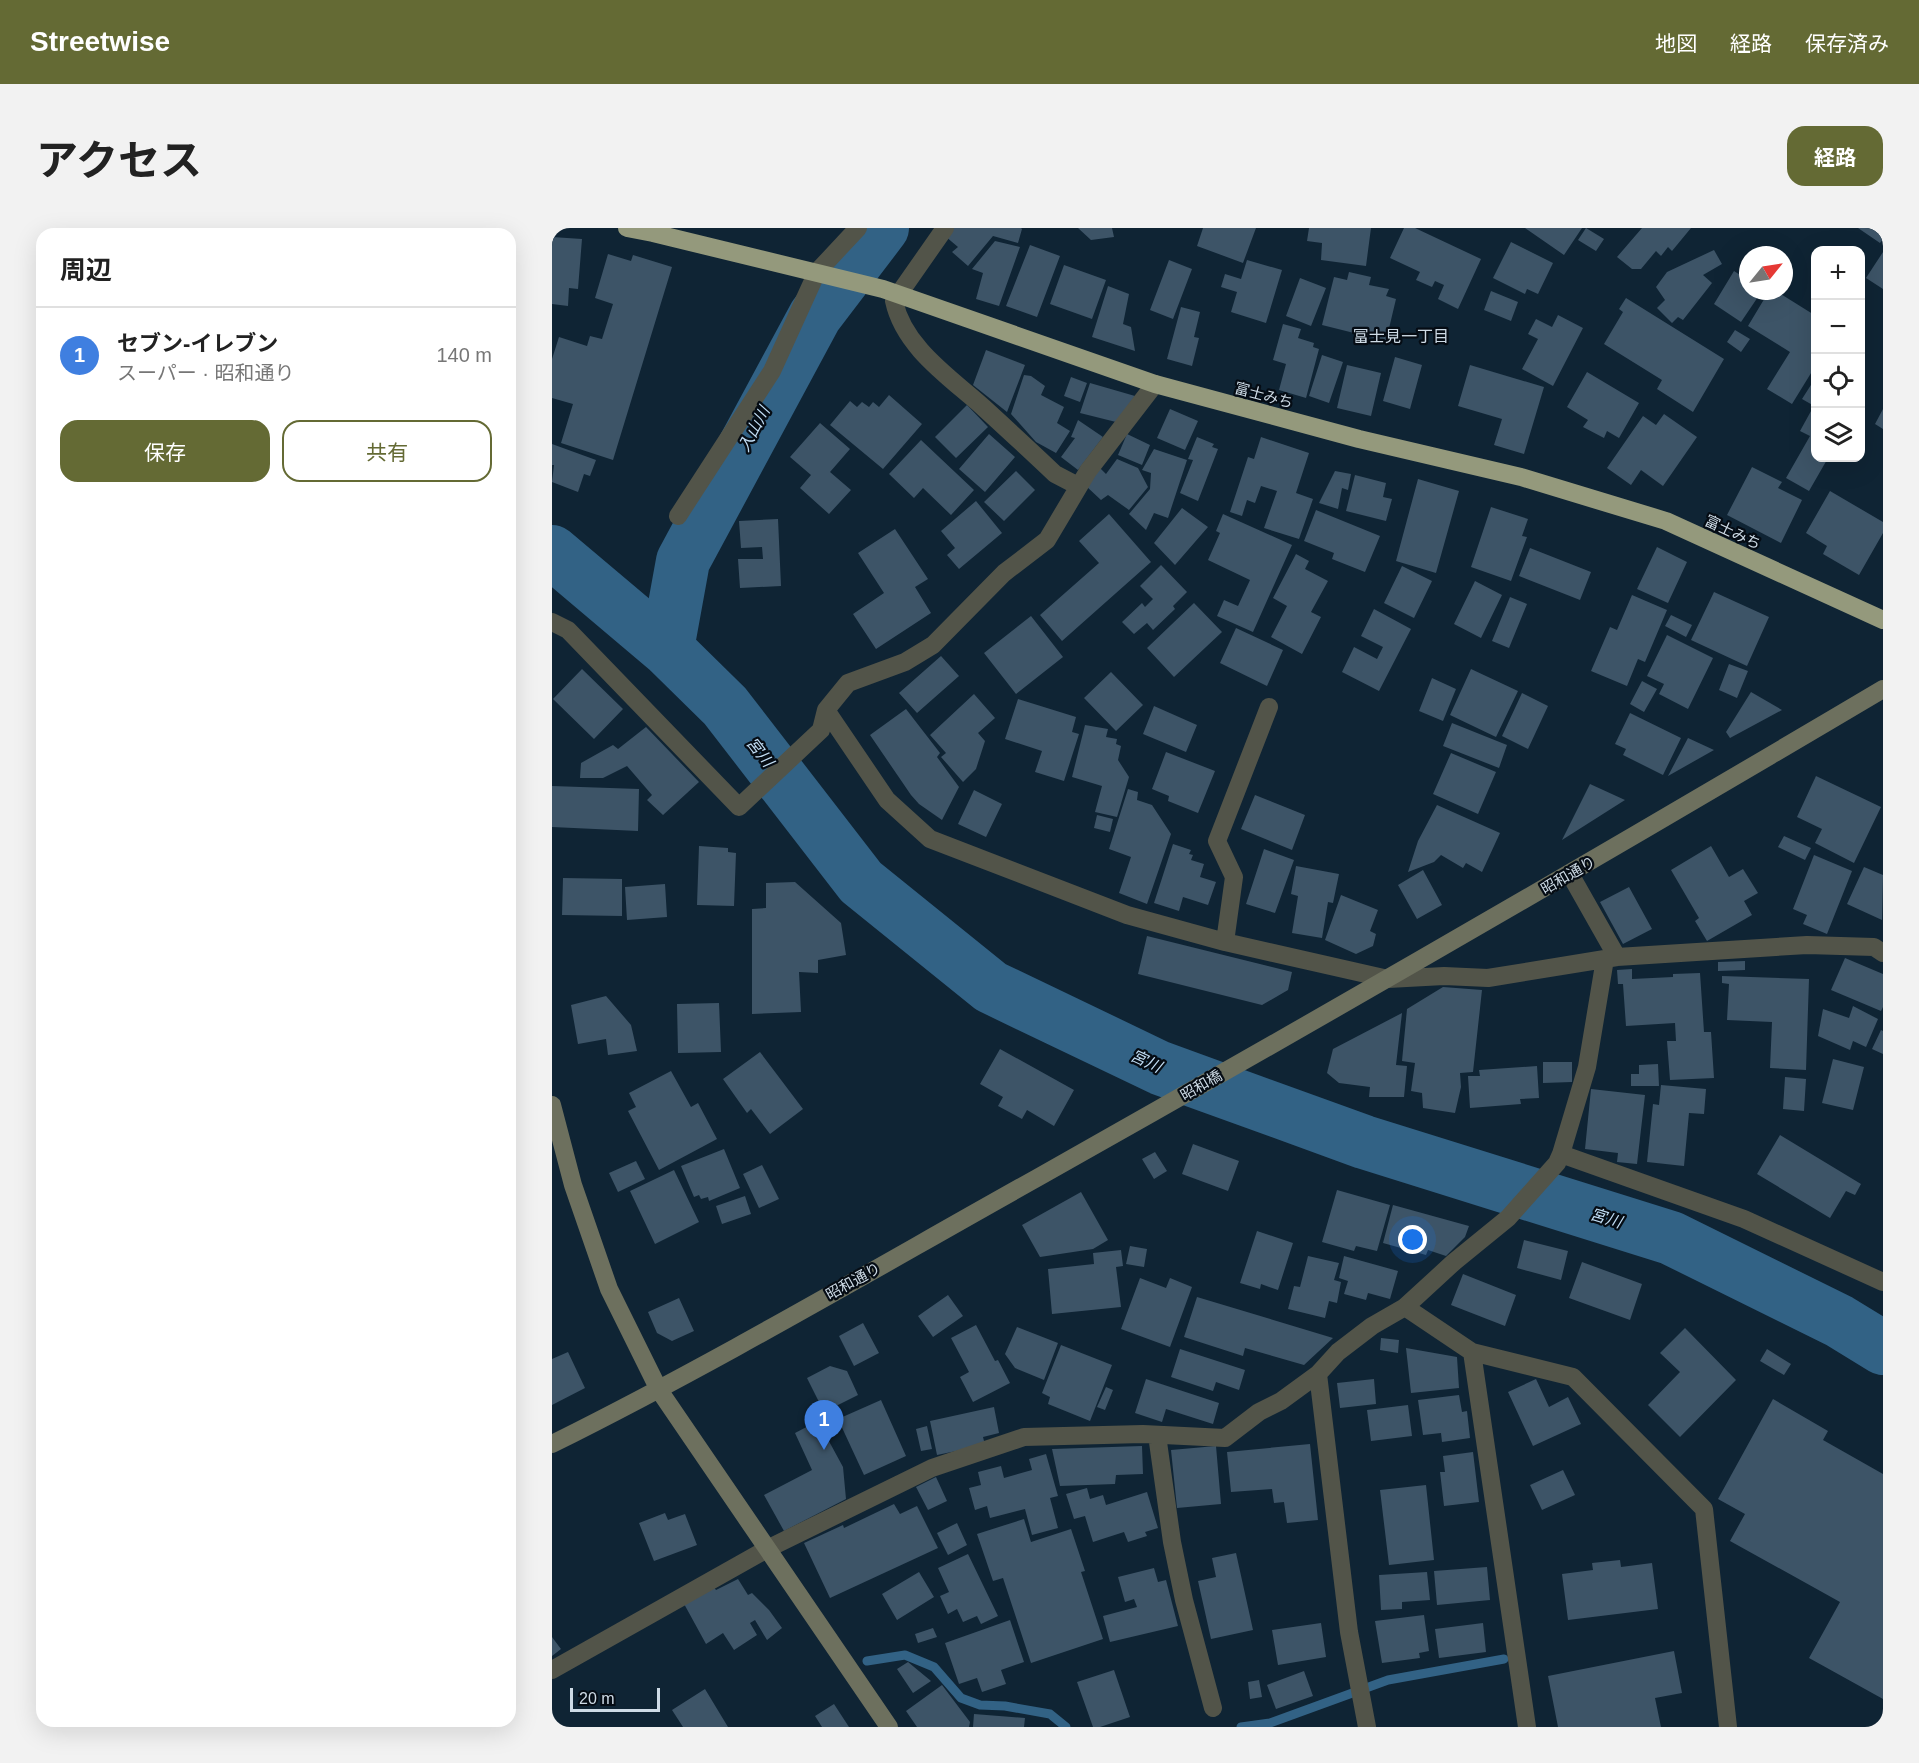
<!DOCTYPE html>
<html lang="ja">
<meta charset="utf-8">
<style>
:root{--surface:#fff;--page:#f2f2f2;--text:#222;--muted:#767676;--line:#e0e0e0;--accent:#646a34}
body{margin:0;font-family:Arial,"Noto Sans JP",sans-serif;background:var(--page);color:var(--text)}
.controls{position:absolute;right:18px;top:18px;display:grid;overflow:hidden;border-radius:12px;box-shadow:0 6px 24px #0002}
.controls button{width:54px;height:54px;display:grid;place-items:center;padding:0;border:0;border-bottom:2px solid var(--line);background:var(--surface);color:var(--text);font:30px sans-serif}
.compass{position:absolute;left:1187px;top:18px;width:54px;height:54px;border-radius:50%;background:var(--surface);box-shadow:0 6px 24px #0002;rotate:60deg}
.scale{position:absolute;left:18px;bottom:15px;width:90px;box-sizing:border-box;padding-left:6px;border:3px solid #cedbe6;border-top:0;font-size:16px;line-height:21px;white-space:nowrap;color:#cedbe6;-webkit-text-stroke:4px #050c14;paint-order:stroke}
.you{position:absolute;left:861px;top:1012px;width:21px;height:21px;margin:-15px;border:4px solid #fff;border-radius:50%;background:#1a73e8;box-shadow:0 0 0 9px #1a73e833}
.badge{display:grid;place-items:center;width:39px;height:39px;border-radius:50%;background:var(--accent);color:#fff;font-size:20px;font-weight:700}
.pin{position:absolute;translate:-50% -50px;filter:drop-shadow(0 2px 3px #0008)}
.pin::after{content:'';position:absolute;top:32px;width:21px;height:18px;background:inherit;clip-path:polygon(0 0,100% 0,50% 100%)}
.list{margin:0;padding:0;list-style:none}
h2{display:flex;justify-content:space-between;align-items:center;height:78px;margin:0;padding:0 24px;font-size:26px}
h2 small{font-size:20px;font-weight:400;color:var(--muted)}
.list li{display:grid;grid-template-columns:39px 1fr auto;gap:18px;align-items:center;box-sizing:border-box;height:96px;padding:0 24px;border-top:2px solid var(--line)}
.list b{display:block;font-size:22px;white-space:nowrap}
.list p{margin:0;font-size:20px;white-space:nowrap;color:var(--muted)}
.list em{font-size:20px;font-style:normal;color:var(--muted)}
.actions{display:flex;gap:12px;padding:18px 24px}
.actions a{flex:1;padding:14px 0;border:2px solid var(--accent);border-radius:18px;text-align:center;font-size:21px;color:var(--accent)}
.actions .main{background:var(--accent);color:#fff}
.icon{flex:none;width:33px;height:33px;fill:none;stroke:currentColor;stroke-width:2;stroke-linecap:round;stroke-linejoin:round}
.map{position:relative;flex:none;width:1331px;height:1499px;overflow:hidden;border-radius:18px}
header{display:flex;align-items:center;gap:36px;box-sizing:border-box;height:84px;padding:0 30px;background:var(--accent);color:#fff}
header strong{font-size:28px}
nav{display:flex;gap:33px;margin-inline-start:auto;font-size:21px}
.intro{display:flex;align-items:center;justify-content:space-between;box-sizing:border-box;height:144px;padding:0 36px}
h1{margin:0;font-size:42px}
.button{padding:15px 27px;border-radius:18px;background:var(--accent);color:#fff;font-size:21px;font-weight:700}
main{display:flex;gap:36px;padding:0 36px}
aside{flex:1;background:var(--surface);border-radius:18px;box-shadow:0 6px 24px #0002}
.map>svg:first-child{display:block}
.lines{fill:none;stroke-linecap:round;stroke-linejoin:round}
.stream{stroke:#326285;stroke-width:9}
.river{stroke:#326285;stroke-width:54}
.building{fill:#3d5467}
.street{stroke:#525449;stroke-width:18}
.secondary{stroke:#6d705e;stroke-width:18}
.highway{stroke:#94997c;stroke-width:18}
.labels{text-anchor:middle;dominant-baseline:central;stroke-width:4.5;stroke-linejoin:round;paint-order:stroke}
.street-label{font-size:15px;fill:#cedbe6;stroke:#050c14}
.neighbourhood-label{font-size:16px;fill:#cedbe6;stroke:#050c14}
.water-label{font-size:16px;font-style:italic;fill:#c1ddf4;stroke:#050c14}
</style>
<header>
<strong>Streetwise</strong>
<nav><a>地図</a><a>経路</a><a>保存済み</a></nav>
</header>
<div class="intro"><h1>アクセス</h1><a class="button">経路</a></div>
<main>
<aside>
<h2>周辺<small></small></h2>
<ul class="list">
<li><span class="badge" style="background:#3f7fe0">1</span><div><b>セブン-イレブン</b><p>スーパー · 昭和通り</p></div><em>140 m</em></li>
</ul>
<div class="actions"><a class="main">保存</a><a>共有</a></div>
</aside>
<div class="map">
<svg width="1331" height="1499" viewBox="0 0 1331 1499">
<rect width="100%" height="100%" fill="#0f2434"/>
<g class="lines">
<path class="stream" d="M315,1433L353,1427L382,1439L409,1470L428,1477L453,1478L498,1486L514,1499
M689,1499L718,1495L836,1452L952,1431"/>
<path class="river" d="M0,324L115,421L173,478L309,654L439,759L608,840L812,914L1119,1010L1287,1093L1331,1120
M115,421L131,333L263,88L330,0"/>
</g>
<path class="building" d="M401,0H469L470,1L466,15L441,8L416,38L400,24L406,19L393,8Z
M526,0H560L562,9L539,12Z
M651,0H704L691,35L645,18Z
M757,0H819L814,38L769,32L770,15L755,13Z
M852,0H863L929,31L906,81L886,71L892,57L883,53L880,59L864,52L868,44L838,30Z
M973,0H1030L1012,27Z
M1034,0L1052,11L1044,23L1026,12Z
M1090,0H1139L1120,23L1116,19L1109,28L1104,23L1089,41H1080L1065,29Z
M1306,0H1331V11L1328,15Z
M0,9L30,11L26,61L17,60L16,78L0,76Z
M443,13L468,19L447,78L424,71L431,45L420,41Z
M959,14L1001,35L986,66L975,61L973,66L941,50Z
M478,17L508,28L485,89L454,78Z
M1162,22L1170,36L1151,47L1160,55L1131,92L1126,89L1120,95L1105,80L1113,72L1104,59L1115,44Z
M1331,24V61L1314,50Z
M56,26L79,33L81,27L120,39L61,232L9,215L21,176L0,170V131L7,109L35,118L38,108L50,111L61,76L43,70Z
M617,32L640,41L621,91L598,82Z
M695,32L730,42L714,95L679,84L685,64L669,59L673,46L689,51Z
M512,37L554,52L540,91L498,76Z
M1182,43L1196,52V63H1210L1189,94L1162,76Z
M797,44L819,49L817,57L837,61L834,68L844,71L834,113L770,97L782,49L795,52Z
M748,50L774,60L759,98L734,88Z
M556,58L577,66L571,96L579,99L583,123L540,109Z
M939,63L966,74L959,93L932,82Z
M1217,63H1224L1264,88V137L1240,176L1215,161L1238,124L1196,98Z
M1074,70L1172,131L1141,184L1105,161L1110,152L1052,116L1071,84L1067,81Z
M629,79L648,84L642,109L647,110L640,138L615,131Z
M1006,87L1031,100L1001,158L970,141L986,111L976,106L984,91L1000,99Z
M731,96L749,101L746,110L762,115L761,119L767,121L754,170L727,162L734,136L721,132Z
M1183,102L1198,111L1189,124L1175,114Z
M434,122L473,137L455,184L421,157Z
M770,127L791,134L777,175L757,168Z
M843,129L870,137L858,181L831,173Z
M795,137L829,145L819,188L785,180Z
M918,137L992,159L972,226L942,217L950,191L906,178Z
M1035,144L1087,175L1067,210L1055,203L1052,210L1031,199L1036,192L1015,179Z
M472,147L479,148L493,158L489,167L512,179L505,195L518,203L504,225L484,214L459,186Z
M519,149L535,155L528,174L512,168Z
M1264,149V179L1250,171Z
M538,155L583,168L564,194L528,185Z
M337,167L370,196L331,241L278,197L298,173L305,179L310,174L317,179L321,174L327,179Z
M415,177L436,199L404,230L383,209Z
M618,181L646,193L633,222L605,210Z
M1331,181V201L1323,196Z
M1259,183L1264,186V230H1276L1257,263L1234,250L1258,208L1248,203Z
M1112,186L1145,209L1111,258L1089,242L1079,257L1055,240L1091,188L1104,197Z
M526,192L551,209L526,242L509,229L523,210L519,209Z
M268,195L298,221L278,244L299,262L277,286L248,260L259,247L238,229Z
M437,206L463,229L433,264L407,241Z
M575,206L598,217L590,237L566,227Z
M645,209L662,216L660,219L666,221L646,273L628,265L641,232L636,231Z
M709,209L757,225L744,265L761,271L747,311L712,300L725,263L709,258L703,275L695,272L690,288L678,284L696,229L702,231Z
M369,212L422,262L399,287L371,260L362,270L337,246Z
M0,216L44,232L38,248L32,246L26,264L0,254L2,237H0Z
M602,221L635,232L616,290L602,285L594,302L577,286L598,261L599,245L590,242Z
M565,231L586,240L596,259L577,282L556,267L549,272L534,258L548,240L554,246Z
M1200,239L1230,254L1226,260L1250,272L1229,315L1175,287Z
M464,243L483,262L452,293L432,274Z
M783,243L799,246L796,262L790,260L786,281L767,275Z
M803,247L834,255L831,269L840,271L834,293L794,283Z
M866,251L907,263L884,345L844,333Z
M1278,263L1331,294V305L1307,347L1271,326L1275,318L1254,305Z
M424,273L450,305L407,341L395,327L403,320L389,303Z
M939,279L976,291L970,308L975,309L959,353L919,339Z
M630,280L656,299L623,337L602,315Z
M764,282L828,308L813,344L780,331L782,325L752,313Z
M557,286L599,334L510,413L488,387L547,335L527,313Z
M671,286L740,317L701,404L665,388L672,372L686,378L698,352L656,332L668,305L664,303Z
M226,291L229,358L188,360L186,331H211L210,319L189,320L187,293Z
M343,301L376,351L363,359L379,385L324,421L301,386L332,365L306,325Z
M1105,319L1135,334L1116,375L1085,361Z
M978,320L1039,344L1028,372L967,348Z
M744,326L757,333L753,341L776,353L759,384L769,389L750,426L719,409L735,378L721,370Z
M609,337L635,364L621,378L623,381L601,402L595,395L582,406L570,394L590,375L593,379L601,371L588,358Z
M850,338L880,353L862,390L832,375Z
M923,353L950,367L929,410L902,396Z
M1162,364L1217,389L1195,438L1139,412Z
M1080,367L1115,382L1093,434L1086,431L1075,458L1039,443L1058,399L1065,402Z
M958,369L975,376L957,420L940,413Z
M642,375L670,404L622,449L595,420Z
M822,381L859,401L827,463L790,444L802,419L825,431L831,419L809,408Z
M1119,387L1140,397L1134,409L1113,398Z
M479,388L511,429L464,466L432,425Z
M684,400L731,422L715,458L668,435Z
M1115,407L1161,430L1136,481L1107,466L1112,456L1095,448Z
M389,428L407,448L365,485L347,465Z
M1177,436L1196,443L1185,470L1167,462Z
M30,441L71,481L42,511L1,471Z
M919,441L966,463L944,509L898,487Z
M559,444L591,477L564,503L532,470Z
M880,450L904,461L891,493L867,483Z
M1090,453L1105,461L1092,484L1078,476Z
M1199,464L1230,482L1178,510L1174,504Z
M970,465L996,478L976,521L950,508Z
M422,466L443,490L426,505L433,513L424,541L411,554L389,529L394,525L378,507Z
M466,471L524,489L520,504L527,506L512,553L483,544L490,523L453,511Z
M602,478L645,497L634,524L591,506Z
M354,481L388,525L385,529L407,559L390,592L367,576L359,567L318,507Z
M1078,485L1129,510L1111,547L1071,527L1074,521L1063,516Z
M900,495L955,517L947,540L891,518Z
M533,497L556,501L554,509L565,511L564,516L569,518L566,532L577,549L565,589L543,584L550,558L520,549Z
M94,499L147,554L111,587L95,572L100,567L75,538L51,550H28L29,535L61,517L66,521Z
M1136,510L1162,522L1116,548Z
M614,524L663,543L646,585L616,573L617,568L600,561Z
M899,525L944,544L926,586L881,566Z
M1264,548L1329,579L1302,635L1263,615L1270,601L1245,589Z
M1038,556L1073,572L1010,612Z
M0,558L87,561L86,603L0,599Z
M576,561L586,564L585,572L600,577L619,606L595,676L567,665L579,629L557,621Z
M422,562L450,576L434,609L406,596Z
M703,567L753,587L740,622L689,601Z
M885,577L948,605L930,644L914,635L911,640L889,627L882,634L856,644L866,613Z
M545,587L561,591L558,604L542,600Z
M1232,608L1259,620L1253,632L1226,619Z
M621,616L639,622L637,626L641,627L639,632L652,636L648,649L664,654L656,677L631,669L627,683L602,675Z
M147,618L176,620V624L184,625L182,678L145,677Z
M1159,618L1177,649L1191,641L1206,665L1192,673L1200,687L1155,713L1143,693L1147,690L1119,642Z
M712,621L742,632L723,685L694,676Z
M1262,627L1300,643L1275,706L1251,696L1255,687L1241,681Z
M744,638L787,646L781,675L776,674L770,710L740,705L746,668L739,666Z
M1312,639L1331,647L1330,692L1295,676Z
M871,642L890,677L865,691L846,657Z
M11,650L70,651V688L10,687Z
M243,654L289,695L294,727L266,732V745L247,744L249,784L200,786V681L214,680V655Z
M113,656L115,689L75,692L73,659Z
M1077,659L1100,701L1071,716L1048,674Z
M789,667L826,682L818,703L824,706L821,718L804,726L773,712Z
M595,708L740,744L736,762L710,777L586,746Z
M1293,730L1331,746V779L1329,783L1279,762Z
M1193,733V742L1166,743V734Z
M1080,741V751L1121,749V746L1148,745L1152,804H1159L1162,850L1118,852L1115,813H1124L1123,795L1074,798L1071,756H1066L1065,742Z
M1170,748L1257,751L1254,842L1218,840L1220,794L1175,792L1177,756L1170,755Z
M891,759L930,762L921,844L908,845L909,859L903,885L871,880L870,865L859,863L863,835L850,833L855,781Z
M54,768L79,797L85,823L56,827L54,811L26,816L19,777Z
M167,775L169,824L126,825L125,776Z
M1301,778L1326,791L1314,819L1301,813L1298,822L1266,808L1271,781L1297,790Z
M850,785L844,837L855,838L852,869H817L818,859L787,855L775,845L781,821Z
M1329,802L1331,803V826L1320,821Z
M448,821L522,862L502,898L475,882L470,891L446,878L451,869L428,856Z
M208,824L251,881L218,906L199,881L195,885L171,851Z
M1281,831L1312,839L1301,882L1270,875Z
M991,834H1020V854L991,855Z
M1106,836L1107,858H1079V846H1087V837Z
M985,838L987,870L968,871L969,876L918,880L916,848H928L927,842Z
M119,843L139,879L146,875L165,911L107,942L76,883L84,879L77,865Z
M1233,849L1254,851L1252,883L1231,881Z
M1109,857L1154,861L1152,886L1137,885L1132,938L1095,934L1101,876L1107,877Z
M1039,861L1093,867L1085,936L1065,934L1066,925L1033,921Z
M1228,907L1309,956L1303,967L1294,963L1278,990L1205,946Z
M641,916L687,933L676,963L630,946Z
M172,921L188,960L157,973L156,969L149,971L147,967L142,969L129,938Z
M603,924L615,943L602,951L590,931Z
M84,933L93,951L66,964L57,945Z
M210,937L227,971L207,980L191,946Z
M122,942L147,994L103,1016L78,963Z
M785,962L838,977L825,1023L804,1018L802,1023L770,1014Z
M529,964L556,1012L541,1021L488,1029L470,997Z
M193,968L199,986L170,996L164,978Z
M841,977L917,998L913,1009L894,1028L876,1022L874,1027L831,1015Z
M705,1003L741,1015L726,1062L709,1056L708,1061L688,1055Z
M972,1012L1016,1023L1009,1052L965,1040Z
M578,1018L595,1021L592,1039L574,1036Z
M569,1022L571,1038L564,1039L569,1079L500,1086L496,1041L542,1036L541,1025Z
M756,1028L787,1035L782,1052L789,1054L785,1075L777,1073L773,1090L736,1081L742,1058L748,1059Z
M792,1028L846,1043L838,1071L816,1065L814,1072L792,1066L796,1053L787,1050Z
M1030,1034L1090,1056L1078,1092L1017,1070Z
M911,1046L964,1067L953,1098L899,1077Z
M588,1050L614,1060L618,1050L640,1059L618,1119L569,1101Z
M396,1067L411,1088L381,1109L366,1088Z
M645,1069L781,1110L752,1137L693,1120L691,1128L632,1109Z
M127,1070L142,1103L120,1113L105,1105L96,1084Z
M311,1095L327,1125L302,1138L287,1108Z
M424,1097L443,1133L446,1132L458,1155L421,1174L408,1149L417,1144L399,1110Z
M465,1099L506,1115L492,1152L463,1140L453,1126Z
M1133,1100L1184,1152L1128,1209L1096,1177L1128,1144L1108,1125Z
M829,1110L847,1112L846,1125L828,1122Z
M509,1117L560,1137L538,1193L496,1176L498,1169L490,1165Z
M854,1120L905,1129L907,1160L859,1165Z
M628,1121L693,1142L687,1162L664,1154L661,1163L619,1149Z
M1215,1121L1239,1136L1232,1147L1208,1133Z
M16,1124L33,1160L0,1177V1131Z
M278,1138L295,1143L306,1167L272,1184L255,1150Z
M594,1151L667,1175L661,1196L614,1181L610,1194L583,1185Z
M822,1151L824,1176L788,1180L785,1155Z
M984,1151L997,1179L1016,1169L1029,1196L981,1218L956,1164Z
M554,1159L561,1162L553,1182L545,1179Z
M907,1167L910,1184L915,1183L918,1210L890,1214L889,1205L871,1207L866,1172Z
M1221,1171L1276,1203L1271,1212L1331,1246V1471L1257,1430L1288,1374L1178,1313L1193,1286L1166,1271Z
M329,1172L354,1228L312,1247L286,1191Z
M856,1177L860,1208L819,1213L815,1182Z
M442,1179L447,1205L431,1209L433,1217L385,1227L378,1193Z
M266,1193L291,1239L294,1271L232,1303L212,1267L260,1242L243,1205Z
M375,1198L380,1221L369,1223L364,1201Z
M758,1216L766,1292L735,1295L732,1274L722,1275L720,1261L679,1264L675,1224Z
M590,1218L591,1246L564,1247L563,1256L508,1258L500,1221Z
M664,1218L669,1276L625,1280L619,1222Z
M921,1224L927,1274L892,1278L888,1244H893L891,1228Z
M494,1226L506,1268L498,1270L506,1300L480,1307L473,1281L438,1290L435,1278L423,1282L417,1260L429,1257L426,1244L449,1238L452,1250L480,1242L477,1231Z
M1011,1242L1023,1267L990,1282L978,1257Z
M384,1249L395,1273L376,1282L364,1259Z
M874,1257L882,1332L837,1337L828,1262Z
M535,1260L538,1271L551,1267L554,1277L595,1264L606,1300L593,1304L595,1308L576,1314L572,1304L541,1314L533,1288L522,1291L514,1266Z
M342,1276L348,1286L365,1278L386,1320L278,1370L252,1315L291,1297L292,1300Z
M113,1285L116,1292L133,1286L145,1317L102,1333L87,1295Z
M472,1291L479,1314L519,1301L533,1343L529,1344L551,1411L479,1435L451,1350L441,1353L425,1306Z
M405,1295L415,1317L396,1327L385,1305Z
M684,1325L701,1402L659,1411L646,1353L664,1349L660,1330Z
M416,1326L446,1388L429,1396L425,1388L411,1394L405,1381L396,1386L388,1368L397,1364L386,1340Z
M1068,1332L1069,1339L1100,1335L1106,1381L1016,1392L1010,1346L1041,1342L1040,1335Z
M935,1339L938,1372L885,1377L882,1343Z
M602,1340L606,1354L614,1352L626,1398L558,1414L551,1388L585,1379L582,1371L573,1374L566,1349Z
M367,1344L382,1369L345,1392L330,1366Z
M875,1344L878,1372L850,1374V1381L829,1382L827,1347Z
M186,1351L196,1367L200,1365L217,1382L230,1400L215,1412L203,1392L198,1395L205,1407L182,1422L171,1405L154,1416L131,1374L161,1358L164,1362Z
M872,1387L877,1423L867,1425L868,1430L830,1435L823,1393Z
M458,1392L472,1434L449,1442L454,1456L430,1464L425,1450L407,1456L393,1415Z
M769,1395L774,1429L726,1437L720,1402Z
M931,1395L934,1424L887,1430L883,1401Z
M381,1400L385,1409L366,1415L363,1406Z
M0,1409L9,1421L0,1428Z
M1122,1423L1130,1465L1103,1470L1109,1499H1006L996,1448Z
M356,1434L379,1453L361,1465L345,1441Z
M562,1442L578,1489L548,1499H541L525,1454Z
M752,1443L761,1468L724,1481L715,1457Z
M707,1452L710,1469L698,1471L696,1454Z
M390,1457L418,1494L417,1499H365L354,1483Z
M153,1461L176,1499H131L120,1482Z
M282,1476L297,1499H270L263,1488Z
M422,1486L473,1490L472,1499H421Z"/>
<g class="lines">
<path class="street" d="M393,0L342,73C352,120 399,150 432,180C456,202 480,224 503,246L526,258
M126,288L220,143L265,44L306,0
M0,394L16,402L187,579L269,502L274,482L296,455L353,434L381,417L452,345L495,312L536,243L603,156
M274,482L335,572L378,611L575,687L673,714L836,751L892,748L936,750L1065,729
M1018,646L1065,729L1255,717L1322,719L1331,725
M673,714L682,649L665,613L717,479
M1009,926L1035,839L1053,731
M853,1079L920,1124L1021,1149L1152,1281L1176,1499
M920,1124L975,1499
M766,1146L797,1404L815,1499
M605,1207L620,1314L632,1372L661,1480
M0,1442L215,1321L380,1240L472,1209L591,1206L673,1210L707,1184L729,1173L766,1146L786,1124L820,1098L853,1079L902,1034L956,990L1005,935L1009,926L1192,991L1331,1054"/>
<path class="secondary" d="M0,877L21,957L57,1061L107,1162L337,1499
M0,1216C165,1134 324,1040 485,950C769,790 1051,627 1331,461"/>
<path class="highway" d="M75,0L101,5L331,61L603,156L807,211L969,249L1114,293L1331,392"/>
</g>
<g class="labels">
<g class="street-label">
<text transform="translate(712 167) rotate(15)">富士みち</text>
<text transform="translate(1181 304) rotate(25)">富士みち</text>
<text transform="translate(1016 647) rotate(-30)">昭和通り</text>
<text transform="translate(649 857) rotate(-30)">昭和橋</text>
<text transform="translate(301 1053) rotate(-29)">昭和通り</text>
</g>
<g class="neighbourhood-label">
<text x="849" y="108">富士見一丁目</text>
</g>
<g class="water-label">
<text transform="translate(202 201) rotate(-62)">入山川</text>
<text transform="translate(208 524) rotate(52)">宮川</text>
<text transform="translate(594 833) rotate(25)">宮川</text>
<text transform="translate(1054 990) rotate(17)">宮川</text>
</g>
</g>
</svg>
<div class="controls">
<button>+</button>
<button>−</button>
<button><svg class="icon" aria-label="locate" viewBox="0 0 24 24"><circle cx="12" cy="12" r="6"/><path d="M12 2v4M12 18v4M2 12h4M18 12h4"/></svg></button>
<button><svg class="icon" aria-label="layers" viewBox="0 0 24 24"><path d="M12 4l9 5-9 5-9-5zM3 14l9 5 9-5"/></svg></button>
</div>
<svg class="compass" viewBox="-18 -18 36 36"><path d="M0-13l5 13h-10z" fill="#e53935"/><path d="M0 13l5-13h-10z" fill="#767676"/></svg>
<div class="scale">20 m</div>
<div class="you"></div>
<div class="pin badge" style="left:272px;top:1222px;background:#3f7fe0">1</div>
</div>
</main>
